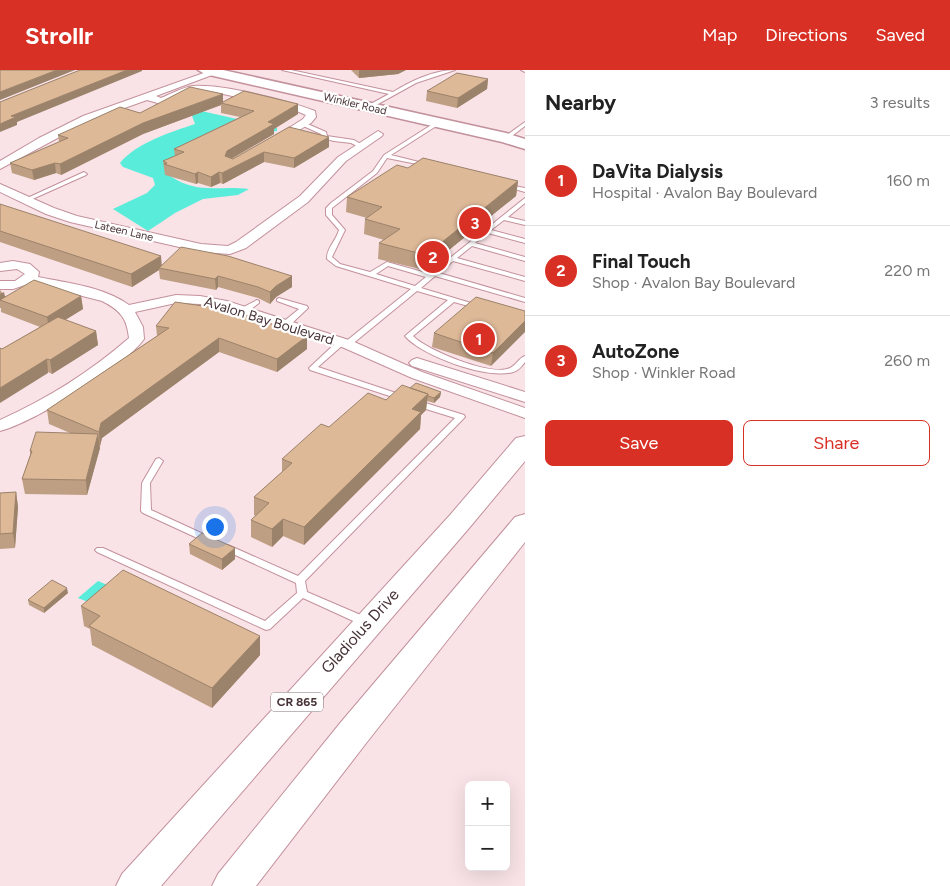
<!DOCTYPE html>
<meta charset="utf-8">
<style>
:root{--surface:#fff;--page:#f2f2f2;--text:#222;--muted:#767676;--line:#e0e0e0;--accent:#d93025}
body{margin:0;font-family:Figtree,sans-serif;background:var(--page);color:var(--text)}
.controls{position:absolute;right:15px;bottom:15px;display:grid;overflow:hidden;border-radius:8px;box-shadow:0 5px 20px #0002}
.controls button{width:45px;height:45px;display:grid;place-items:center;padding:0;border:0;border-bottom:1px solid var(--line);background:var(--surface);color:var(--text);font:25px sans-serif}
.you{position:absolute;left:214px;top:456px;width:18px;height:18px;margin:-12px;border:4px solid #fff;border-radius:50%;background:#1a73e8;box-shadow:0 0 0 8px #1a73e833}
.badge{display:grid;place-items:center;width:32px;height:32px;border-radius:50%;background:var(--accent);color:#fff;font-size:16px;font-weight:700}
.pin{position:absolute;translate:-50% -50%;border:2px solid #fff;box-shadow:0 1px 5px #0006}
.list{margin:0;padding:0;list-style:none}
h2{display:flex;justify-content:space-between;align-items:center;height:65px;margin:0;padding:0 20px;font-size:21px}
h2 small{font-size:16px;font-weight:400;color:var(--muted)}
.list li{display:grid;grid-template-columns:32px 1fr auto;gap:15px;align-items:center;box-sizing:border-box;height:90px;padding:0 20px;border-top:1px solid var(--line)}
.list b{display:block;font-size:19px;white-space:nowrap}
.list p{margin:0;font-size:16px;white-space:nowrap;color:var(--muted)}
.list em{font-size:16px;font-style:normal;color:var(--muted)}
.actions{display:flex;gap:10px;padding:15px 20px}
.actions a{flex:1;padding:11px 0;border:1px solid var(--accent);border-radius:8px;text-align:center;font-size:18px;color:var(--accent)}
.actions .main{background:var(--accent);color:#fff}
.map{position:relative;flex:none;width:525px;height:816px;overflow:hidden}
header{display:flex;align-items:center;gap:30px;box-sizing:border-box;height:70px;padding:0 25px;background:var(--accent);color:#fff}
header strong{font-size:24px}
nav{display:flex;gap:28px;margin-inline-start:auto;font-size:18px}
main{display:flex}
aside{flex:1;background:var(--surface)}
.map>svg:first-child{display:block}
.water{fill:#59ecdb}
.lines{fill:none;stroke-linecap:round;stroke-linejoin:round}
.lane-casing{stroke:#c3919c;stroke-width:2}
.street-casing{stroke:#c3919c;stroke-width:2}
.secondary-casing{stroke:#c3919c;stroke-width:3}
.primary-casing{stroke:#c3919c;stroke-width:2}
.lane{fill:#fff;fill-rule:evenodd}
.street{fill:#fff;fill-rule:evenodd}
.secondary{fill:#fff;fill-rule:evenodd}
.primary{fill:#fff;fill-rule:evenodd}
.wall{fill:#bf9f83}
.shaded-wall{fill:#9b826a}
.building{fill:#deb998;stroke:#9b826a}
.labels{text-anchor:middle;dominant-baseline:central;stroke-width:4.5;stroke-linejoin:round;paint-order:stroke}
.far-street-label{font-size:11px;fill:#473337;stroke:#fff}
.shield{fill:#fff;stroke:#7e7073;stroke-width:1}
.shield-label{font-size:12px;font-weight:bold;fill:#473337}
.street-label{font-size:14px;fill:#473337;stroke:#fff}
.near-street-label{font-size:16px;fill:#473337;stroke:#fff}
</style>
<header>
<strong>Strollr</strong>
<nav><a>Map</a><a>Directions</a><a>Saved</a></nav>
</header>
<main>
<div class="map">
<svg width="525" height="816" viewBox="0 0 525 816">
<rect width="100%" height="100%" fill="#f9e3e7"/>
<path class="water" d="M197,40L277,58V61L268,62L170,106C199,125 218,115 249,119L238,125L203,129L175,143L148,161L113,139L147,123L155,115L153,108L123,97L120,93C136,73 171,62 195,54L192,46L175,41Z
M98,511L112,517L93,534L78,528Z"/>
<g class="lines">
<defs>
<path id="lane" d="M282,0H291L393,22C411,11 434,0 455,0L416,13L369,39L367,38V36L389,24Z
M521,0H525V2Z
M303,52L326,62L327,66L354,70L364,76L361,78L351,73L334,71L322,68L321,64L301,55V53Z
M436,52L441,53L391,85L427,94V96L387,88L377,103L332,138V145L345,160L332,187L340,194L370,202L387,192L430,204L525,128V133L508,147L525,151V155L504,150L491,160L525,169V173L488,163L475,173L525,187V191L472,176L457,188L525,207V211L453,191L439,203L525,228V232L435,206L421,218L481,236L483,237L479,239L454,232L413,266C426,280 492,307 510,298C516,295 519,288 525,286V292C522,296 518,301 513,302C488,310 422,286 405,266L448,230L417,221L350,276H347L344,274L318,297L405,326L406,328L405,330H402L310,300L309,298L339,270H342L345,272L411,219L336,196L327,189C326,179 336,171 339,160L326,145V138L331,133L373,101L384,85ZM388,196L426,207L415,216L376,204Z
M525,52V56L508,69H504V67Z
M84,102L87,104L86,105L28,131L23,130Z
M504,114L525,118V122L504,116Z
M279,228L307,236L308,238L289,256H283V252L299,239L277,231V229Z
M257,230L259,231V233L246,243H240V239Z
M413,331H419L464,345L465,347L305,511L307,522L370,549L371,552L370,555H362L303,528L270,559L266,560L97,482L95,480L97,478H103L265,551L297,523L296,513L222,479L220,477L222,475H228L298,506L455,348L413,335L412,333Z
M159,388L163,391L150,413L151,440L212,468L214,470L212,472H206L143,443L141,441L142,413L156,389Z"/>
<path id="street" d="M212,0H218L220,2L156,26L161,28C171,24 183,17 193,16C223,14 286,30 315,41L316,47L311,53L274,75L270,74L269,72L270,70L303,49L306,45L292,39L214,22H193L161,34L147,30L91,50L0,99V91L39,68L83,46Z
M378,61L383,64L382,66L346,91L308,132L246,178L230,184L201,182L70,152L46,144L0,122V114L54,138L77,146L201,174L228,176L236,172L300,126L338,87Z
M13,191L30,194L39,202L38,207C68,213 104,217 129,235L176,225L200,226L227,231L352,271L422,302L525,338V348L412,308L342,277L219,238L200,234L176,233L135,242L143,257L144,269C125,296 33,353 0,361V350C47,329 90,302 129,268C127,248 120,240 102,231L31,213L13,219H0V211H15L25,204L17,199L0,201V193Z
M417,288L525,322V332L412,296L409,293L412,290Z"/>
<path id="secondary" d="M198,0H223L506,63L525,69V79L502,72L205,4Z"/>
<path id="primary" d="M525,366V391L470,457L161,816H116L122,804L450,445L516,368Z
M525,444V472L367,672L256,816H212L218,804L341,652L515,447Z"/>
</defs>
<use href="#lane" class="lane-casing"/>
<use href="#street" class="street-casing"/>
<use href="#secondary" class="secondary-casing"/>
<use href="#primary" class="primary-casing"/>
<use href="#lane" class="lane"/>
<use href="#street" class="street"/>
<use href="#secondary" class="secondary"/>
<use href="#primary" class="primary"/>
</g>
<path class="wall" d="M351,0H406L398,4L359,8Z
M488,9L487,19L457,38L426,31L427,21Z
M223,32L298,34V44L274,59V64L232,89H233L329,67V77L294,98L264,92L223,114L220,113L211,117L198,113L196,114L165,105L163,91L175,86L174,79L240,47L221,43V35L143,64L61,105L56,103L34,110L12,103L10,93L59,72L58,65L140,43Z
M408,98L518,111L516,126L424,200L378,189L379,173L384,170L364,164L365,149L367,148L346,142L347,127Z
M0,134L161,196L292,206V217L276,227L270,234L258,228L218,217L216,220L160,209L159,200L132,217L0,172Z
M0,220L5,226H81L83,239L65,250L96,261L98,275L52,304L2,279L40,257L1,242V238H0Z
M525,241L491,296L432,277L434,263Z
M156,256L307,266V279L277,302L219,282L102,368L100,376H99L100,378L87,425L25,424L22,409L30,385V381L70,363L49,354L47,340L157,266Z
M410,318L441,322L440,327L434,333L427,331L426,340L421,345L420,359L304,475L283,466L272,477L251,467V450L256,446L254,445V427L282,402V389L329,357Z
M16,422L18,437L15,478L0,479V423Z
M189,474L235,489L222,500L190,484Z
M68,523L44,543L29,535L28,530Z
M81,536L260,585L212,638L92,575L90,559L84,556Z"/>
<path class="shaded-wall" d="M57,0H75L0,30V22Z
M127,0H142V1L17,52V55L0,62V54L11,46Z
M359,0H406L398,4L359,8Z
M488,9L487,19L457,38L458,28Z
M223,24V34L221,33V35L143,64L61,105L60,94L143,53Z
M298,34V44L274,59V64L227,91L225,86L227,81L268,52Z
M329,67V77L294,98V88Z
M264,82V92L223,114L222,103Z
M55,93L56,103L34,110L32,100Z
M198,102V113L196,114L195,104Z
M219,102L220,113L211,117V107Z
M518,111L516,126L424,200L426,185Z
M161,186L162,198H159V200L132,217L131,204Z
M218,206V217L216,220L215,209Z
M292,206V217L276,227L270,234V222L276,216Z
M4,222L6,232L0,230V224Z
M81,226L83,239L49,260L47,247Z
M525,251V262L491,296L493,283Z
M96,261L98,275L52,304L50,290Z
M307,266V279L277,302V289Z
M219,268V282L102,368L100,376L99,362L101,353Z
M47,289L48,303L0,333V318Z
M441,322L440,327L434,333V328Z
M428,324L426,340L421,345L420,359L304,475V457L412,339Z
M98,364L100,378L87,425L86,410Z
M16,422L18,437L15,478L13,463Z
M283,449V466L272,477V459Z
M235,478V489L222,500V489Z
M67,518L68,523L44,543V538Z
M260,566V585L212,638V618Z"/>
<path class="building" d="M0,0H57L0,22Z
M80,0H127L11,46L16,47L0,54V32Z
M457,3L488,9L458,28L427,21Z
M190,17L223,24L143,53L60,94L55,93L32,100L10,93L68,68L58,65L120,37L140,43Z
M244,21L298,34L268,52L274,54L227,81L225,86L233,89L289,57L329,67L294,88L264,82L222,103L219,102L211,107L198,102L195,104L164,94L167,93L163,91L184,82L174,79L254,41L221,33Z
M423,88L518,111L426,185L379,173L400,159L365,149L382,137L347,127L397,95L408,98Z
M0,134L161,186L131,204L0,161Z
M181,177L228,186L292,206L276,216L270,222L258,217L218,206L215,209L159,198Z
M34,210L81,226L47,247L0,230Z
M476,227L525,241V251L493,283L434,263Z
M175,232L231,240L307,266L277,289L219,268L101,353L99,362L47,340L169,258L156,256Z
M58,247L96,261L50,290L47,289L0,318V278L2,279Z
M416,313L441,322L434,328L428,326V324L410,318Z
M402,315L428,324L412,339L421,342L304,457L283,449L272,459L251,450L269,433L254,427L292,393L282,389L321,354L329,357L368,323L386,330Z
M36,362L98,364L86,410L22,409L32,381H30Z
M16,422L13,463L0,464V423Z
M202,463L235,478L222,489L189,474Z
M123,500L260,566L212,618L89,556L100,546L81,536Z
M52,510L67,518L44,538L28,530Z"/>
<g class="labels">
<g class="far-street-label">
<text transform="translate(355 34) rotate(13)">Winkler Road</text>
<text transform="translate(124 161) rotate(13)">Lateen Lane</text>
</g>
<rect class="shield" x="271" y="622.5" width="52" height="19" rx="4"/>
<g class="shield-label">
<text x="297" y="632">CR 865</text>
</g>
<g class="street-label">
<text transform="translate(269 251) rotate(17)">Avalon Bay Boulevard</text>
</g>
<g class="near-street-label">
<text transform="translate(360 561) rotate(-48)">Gladiolus Drive</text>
</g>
</g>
</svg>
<div class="controls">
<button>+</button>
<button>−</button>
</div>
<div class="you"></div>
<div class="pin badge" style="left:479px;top:269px">1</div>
<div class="pin badge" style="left:433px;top:187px">2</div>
<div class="pin badge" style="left:475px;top:153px">3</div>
</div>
<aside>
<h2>Nearby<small>3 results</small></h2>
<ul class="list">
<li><span class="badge">1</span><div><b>DaVita Dialysis</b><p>Hospital · Avalon Bay Boulevard</p></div><em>160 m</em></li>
<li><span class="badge">2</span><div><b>Final Touch</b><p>Shop · Avalon Bay Boulevard</p></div><em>220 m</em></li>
<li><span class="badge">3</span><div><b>AutoZone</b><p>Shop · Winkler Road</p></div><em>260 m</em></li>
</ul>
<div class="actions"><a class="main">Save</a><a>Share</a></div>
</aside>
</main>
